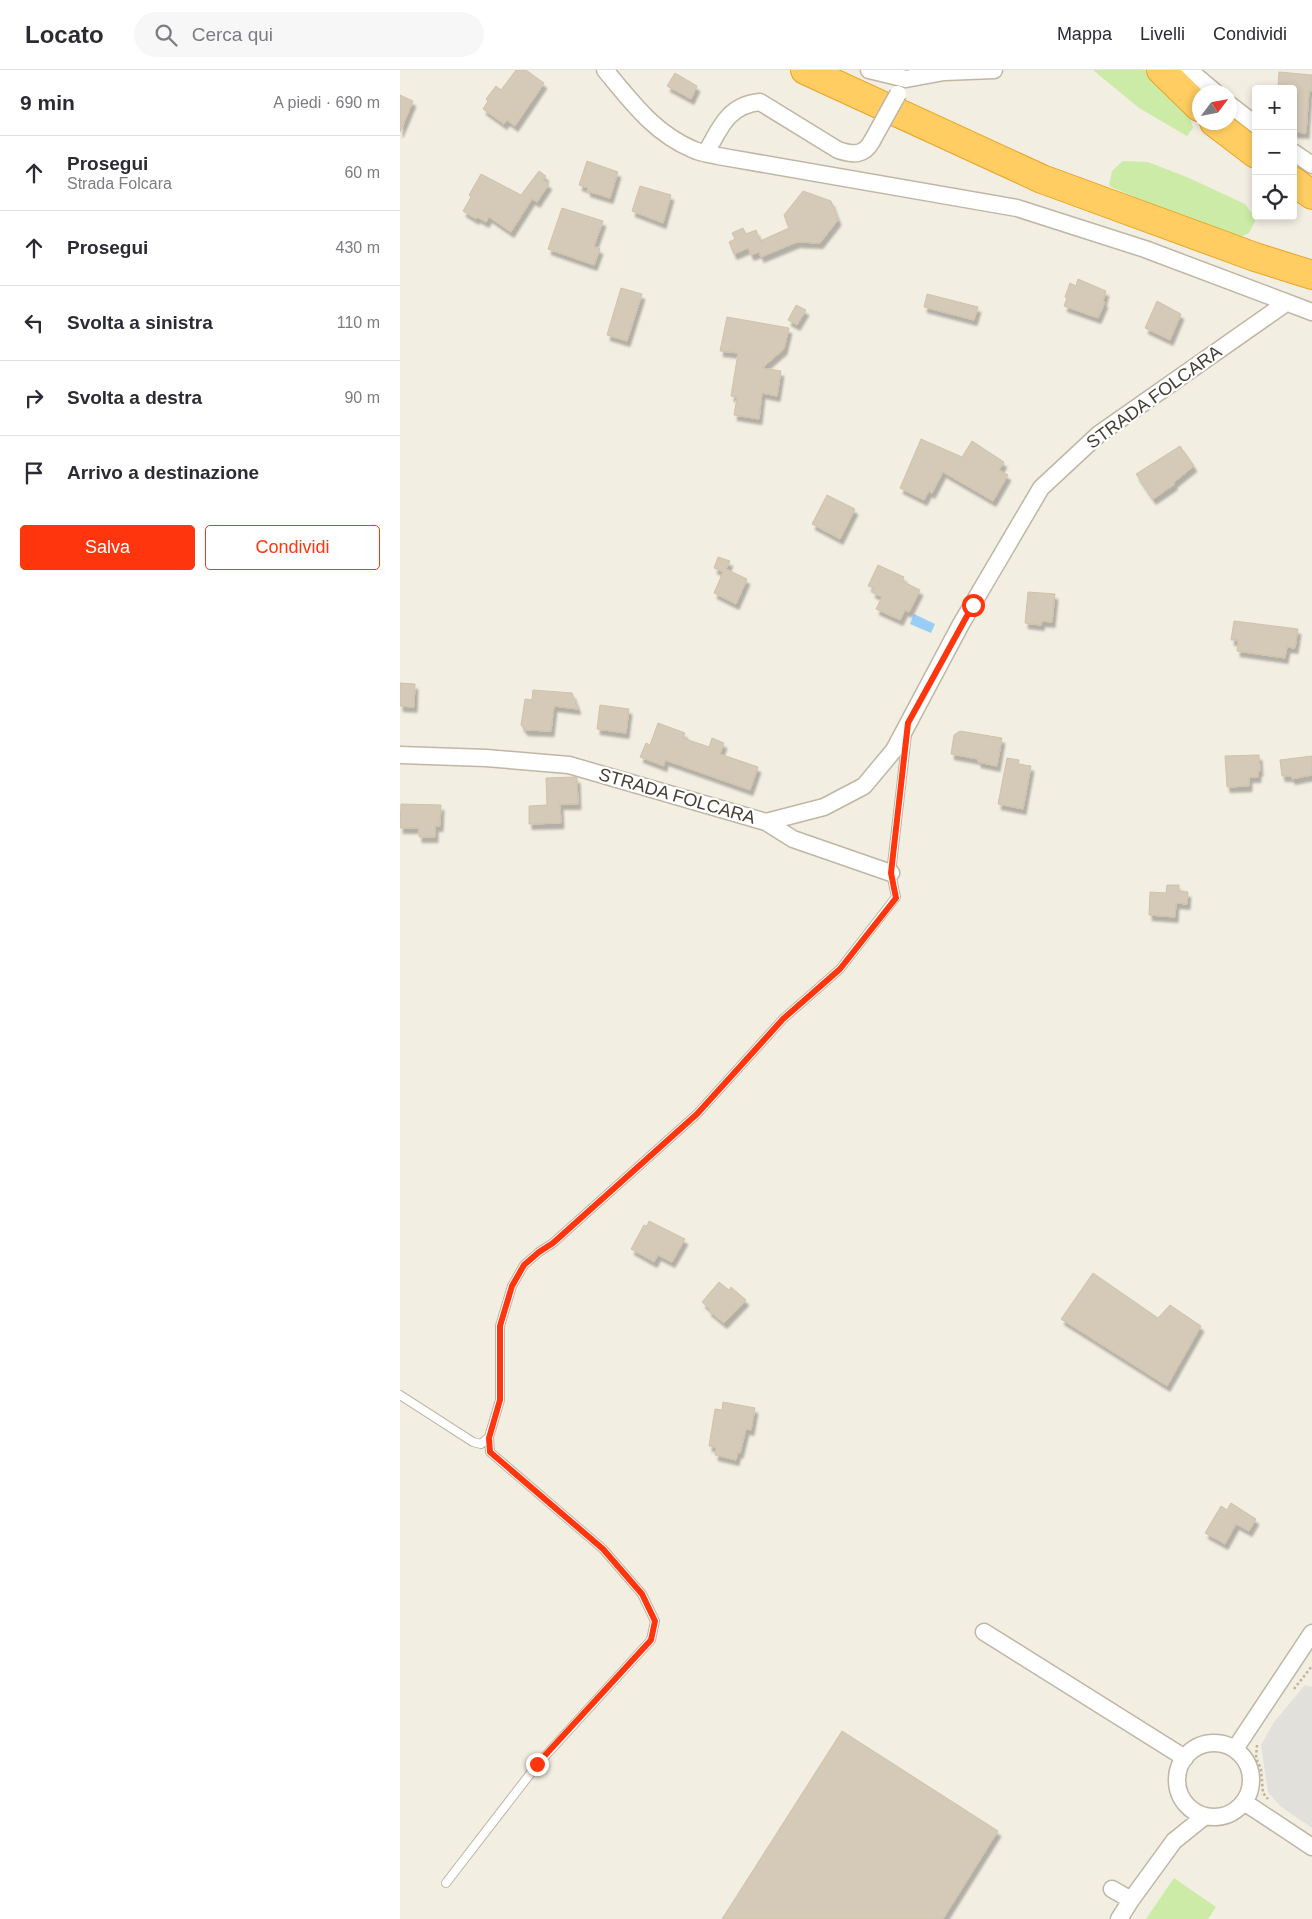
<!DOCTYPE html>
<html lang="it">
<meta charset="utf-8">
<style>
:root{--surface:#fff;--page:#f7f7f7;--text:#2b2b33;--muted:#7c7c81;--line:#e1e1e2;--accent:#ff350d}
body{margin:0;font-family:Helvetica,sans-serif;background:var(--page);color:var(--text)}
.controls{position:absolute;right:15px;top:15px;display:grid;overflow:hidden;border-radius:5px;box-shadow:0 2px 8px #0003}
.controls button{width:45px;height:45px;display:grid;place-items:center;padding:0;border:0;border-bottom:1px solid var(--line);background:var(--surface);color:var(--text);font:25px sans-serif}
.compass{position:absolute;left:792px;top:15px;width:45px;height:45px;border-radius:50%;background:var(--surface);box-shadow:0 2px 8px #0003;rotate:58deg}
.stop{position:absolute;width:15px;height:15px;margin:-11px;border:4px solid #ff350d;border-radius:50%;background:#fff}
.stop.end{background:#ff350d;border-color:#fff;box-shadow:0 1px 5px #0008}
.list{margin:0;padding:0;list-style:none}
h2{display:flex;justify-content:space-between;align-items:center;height:65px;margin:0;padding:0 20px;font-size:21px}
h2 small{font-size:16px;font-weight:400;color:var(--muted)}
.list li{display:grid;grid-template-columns:32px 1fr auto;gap:15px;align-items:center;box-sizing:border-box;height:75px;padding:0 20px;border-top:1px solid var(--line)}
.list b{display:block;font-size:19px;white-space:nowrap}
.list p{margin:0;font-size:16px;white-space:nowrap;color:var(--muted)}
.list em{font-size:16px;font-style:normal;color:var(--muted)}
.actions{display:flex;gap:10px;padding:15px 20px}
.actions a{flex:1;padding:11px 0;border:1px solid var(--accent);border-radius:5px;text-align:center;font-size:18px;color:var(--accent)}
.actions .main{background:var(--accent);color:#fff}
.icon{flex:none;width:28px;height:28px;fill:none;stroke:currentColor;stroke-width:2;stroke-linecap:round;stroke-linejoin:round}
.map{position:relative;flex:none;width:912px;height:1849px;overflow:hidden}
header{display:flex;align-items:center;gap:30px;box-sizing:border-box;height:70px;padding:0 25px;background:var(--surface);border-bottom:1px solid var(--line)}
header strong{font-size:24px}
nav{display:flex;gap:28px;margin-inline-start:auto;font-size:18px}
.search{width:350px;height:45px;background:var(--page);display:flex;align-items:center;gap:12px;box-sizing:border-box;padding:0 18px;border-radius:28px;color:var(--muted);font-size:19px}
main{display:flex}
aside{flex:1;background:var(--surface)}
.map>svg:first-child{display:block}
.green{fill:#cbeba7}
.parking{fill:#e2e0db}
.water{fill:#98cef6}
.building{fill:#d5cab7;stroke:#d0c2a9;filter:url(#shadow)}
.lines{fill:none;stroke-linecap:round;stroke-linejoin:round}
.lane-casing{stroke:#bfb6a4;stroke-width:10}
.street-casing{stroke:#bfb6a4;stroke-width:19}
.highway-casing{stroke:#e9a425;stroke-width:30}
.path{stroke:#c2b294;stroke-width:2.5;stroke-dasharray:2.5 2.5;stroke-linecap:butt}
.lane{stroke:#fff;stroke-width:8}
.street{stroke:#fff;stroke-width:16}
.highway{stroke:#ffcd61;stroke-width:28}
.street-bridge-casing{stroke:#bfb6a4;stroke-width:19;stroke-linecap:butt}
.street-bridge{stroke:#fff;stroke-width:16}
.route{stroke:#ff350d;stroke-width:6}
.labels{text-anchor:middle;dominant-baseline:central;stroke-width:4.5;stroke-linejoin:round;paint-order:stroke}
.street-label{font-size:18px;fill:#453e32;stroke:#fff}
</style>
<header>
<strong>Locato</strong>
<div class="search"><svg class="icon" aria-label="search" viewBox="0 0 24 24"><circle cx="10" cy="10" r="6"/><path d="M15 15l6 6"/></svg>Cerca qui</div>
<nav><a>Mappa</a><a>Livelli</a><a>Condividi</a></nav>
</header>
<main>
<aside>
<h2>9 min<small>A piedi · 690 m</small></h2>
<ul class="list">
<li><svg class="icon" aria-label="ahead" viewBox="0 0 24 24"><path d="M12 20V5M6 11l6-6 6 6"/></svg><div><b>Prosegui</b><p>Strada Folcara</p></div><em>60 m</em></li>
<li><svg class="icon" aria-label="ahead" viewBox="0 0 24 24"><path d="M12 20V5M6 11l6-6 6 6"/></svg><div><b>Prosegui</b></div><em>430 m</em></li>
<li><svg class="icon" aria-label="left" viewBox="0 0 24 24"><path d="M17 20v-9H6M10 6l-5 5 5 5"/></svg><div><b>Svolta a sinistra</b></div><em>110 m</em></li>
<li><svg class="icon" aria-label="right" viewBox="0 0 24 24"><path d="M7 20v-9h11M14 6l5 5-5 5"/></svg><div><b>Svolta a destra</b></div><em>90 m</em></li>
<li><svg class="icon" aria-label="arrive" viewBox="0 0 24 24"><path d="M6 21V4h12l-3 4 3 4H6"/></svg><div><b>Arrivo a destinazione</b></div></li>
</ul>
<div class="actions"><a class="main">Salva</a><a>Condividi</a></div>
</aside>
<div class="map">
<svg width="912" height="1849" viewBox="0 0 912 1849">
<defs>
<filter id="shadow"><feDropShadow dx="3" dy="5.5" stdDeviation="1" flood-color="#0004"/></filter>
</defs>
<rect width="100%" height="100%" fill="#f3eee2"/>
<path class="green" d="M693,0H745L790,48L793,58L787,66L739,38Z
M723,91L748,92L789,108L845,134L856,149L849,163L835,170L709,116L712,101Z
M774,1808L816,1837L808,1849H746Z"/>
<path class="parking" d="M905,1615L912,1617V1758L880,1736L868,1722L861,1675L874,1652Z"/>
<path class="water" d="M514,544L535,554L531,563L510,554Z"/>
<path class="building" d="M116,0H126L144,13L115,56L107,50L104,54L83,39L88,31L86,29L96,16L101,20Z
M879,2L912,5V21H909L906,63L893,62V19H880V16H878Z
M275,3L297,16L291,29L267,16Z
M0,25L13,31L0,62Z
M187,91L218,102L210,128L187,121L188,118L179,115Z
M139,101L146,106L143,110L149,114L137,132L132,129L111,162L89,147L86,152L77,147L76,149L63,141L71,127L69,125L81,104L121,125Z
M240,116L271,125L263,153L232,141Z
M403,121L431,131L438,150L420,173L397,172L361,187L359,182L351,185L348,178L334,184L329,172L335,169L332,163L343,158L346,164L356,160L360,171L389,158L384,145Z
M162,138L203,151L194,176L200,179L194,195L148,179Z
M678,209L706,221L703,231L705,232L698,248L664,236L667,228L665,227L670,213L676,216Z
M221,218L242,224L227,271L207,265Z
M527,224L578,237L574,250L524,237Z
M757,231L781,244L770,270L745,258Z
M396,235L406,240L397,255L388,250Z
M327,247L389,258L384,279L362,298L381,301L377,326L362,323L359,349L334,345L337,327L331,326L338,283L320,281Z
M521,369L562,387L572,371L604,392L599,400L608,405L593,431L543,402L532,423L529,421L524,430L500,418Z
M780,376L794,396L773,413L775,414L753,429L736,404Z
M427,425L455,439L440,469L412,454Z
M318,487L330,491L326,499L347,509L336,534L314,523L323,502L314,498Z
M478,495L504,507L502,511L520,520L509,542L505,540L500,550L476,539L482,527L472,522L474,518L468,516Z
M628,522L655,524L652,552L642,551L641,555L625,553Z
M834,551L898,559L895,578L887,577L885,588L837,581L838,570H831Z
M0,613L15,614L14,637L0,636Z
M133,620L172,623L178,639L154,636L151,661L125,660L121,655L125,629L132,630Z
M200,635L229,639L226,663L197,659Z
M258,653L285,663L283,668L309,677L312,668L324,673L320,684L358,697L350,720L265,690L264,696L240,687L246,673L250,675Z
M560,661L602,668L597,696L578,692V689L551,684L554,665Z
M859,685L860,701L858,700V707H849V716L827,717L825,686Z
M912,686V705L892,709L891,706H882L880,690Z
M607,688L619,690L618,694L631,696L623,739L598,734Z
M174,707L177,708L178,734H160L161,753L129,754V736L147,735L146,708Z
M1,734L41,735L40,756H35V767H19V758H0Z
M767,815H779V821L788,822L787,834L776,833L775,847L749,845L750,822L766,823Z
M249,1151L285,1169L272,1192L258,1185L254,1192L231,1179L244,1155L247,1156Z
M693,1203L758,1248L770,1235L801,1256L767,1316L661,1249Z
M319,1212L329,1220L331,1217L346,1230L324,1253L308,1240L310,1239L302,1232Z
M323,1332L355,1338L351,1360L346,1359L340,1383L338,1382L336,1390L315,1385L316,1377L309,1376L315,1339L322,1340Z
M831,1433L856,1449L849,1461L836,1454L825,1474L805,1463L821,1436L827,1440Z
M442,1661L598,1761L543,1849H322Z"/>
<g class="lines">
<defs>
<path id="lane" d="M0,1325L73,1372L81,1374L89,1367L100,1330V1256L112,1216L124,1195L139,1182L153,1173L297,1044L383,949L440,899L496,827L491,803L507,665
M46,1813L137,1695L251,1570L255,1551L242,1524L203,1479L90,1382L89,1367"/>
<path id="street" d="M205,0C231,31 254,63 292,79C300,83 310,84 318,86L617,138L745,179L912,242
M469,0L506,9L544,2L594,0
M789,0L815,22
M829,34L856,55
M893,82L912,95
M306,83C320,58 328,35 360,32L438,80C453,85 464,86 472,71
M0,685L86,688L169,695L366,752L424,737L464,716L494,680L561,554L641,418L699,364L886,233
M366,752L393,769L491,803
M584,1562L785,1688
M777 1710a37 37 0 1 1 74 0a37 37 0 1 1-74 0Z
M835,1679L912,1563
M844,1732L912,1777
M712,1819L731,1830
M719,1849L731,1830L774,1771L805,1746"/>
<path id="highway" d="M405,0L642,109L855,187L912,205
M761,0L799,37
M814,52L856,84
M893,111L912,125"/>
</defs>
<use href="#lane" class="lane-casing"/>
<use href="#street" class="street-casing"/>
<use href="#highway" class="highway-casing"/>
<path class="path" d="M894,1619L912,1596
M857,1675L856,1688L861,1699L863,1723L868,1729"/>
<use href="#lane" class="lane"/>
<use href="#street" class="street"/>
<use href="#highway" class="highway"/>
<defs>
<path id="street-bridge" d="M472,71L498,24"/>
</defs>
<use href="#street-bridge" class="street-bridge-casing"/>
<use href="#street-bridge" class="street-bridge"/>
</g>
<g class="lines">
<path class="route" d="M137,1694L251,1570L255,1551L242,1524L203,1479L90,1382L89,1368L100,1330V1256L112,1216L124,1195L139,1182L153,1173L297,1044L383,949L440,899L496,828L491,803L508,653L573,535"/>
</g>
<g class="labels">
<g class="street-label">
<text transform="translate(754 327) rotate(-36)">STRADA FOLCARA</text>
<text transform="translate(277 726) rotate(16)">STRADA FOLCARA</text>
</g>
</g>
</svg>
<div class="controls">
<button>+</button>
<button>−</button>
<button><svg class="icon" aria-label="locate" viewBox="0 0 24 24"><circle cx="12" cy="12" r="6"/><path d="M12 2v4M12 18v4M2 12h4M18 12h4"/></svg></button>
</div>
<svg class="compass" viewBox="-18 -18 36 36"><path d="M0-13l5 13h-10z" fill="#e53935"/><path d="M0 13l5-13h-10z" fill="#7c7c81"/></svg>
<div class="stop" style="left:573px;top:535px"></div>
<div class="stop end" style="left:137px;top:1694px"></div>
</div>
</main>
